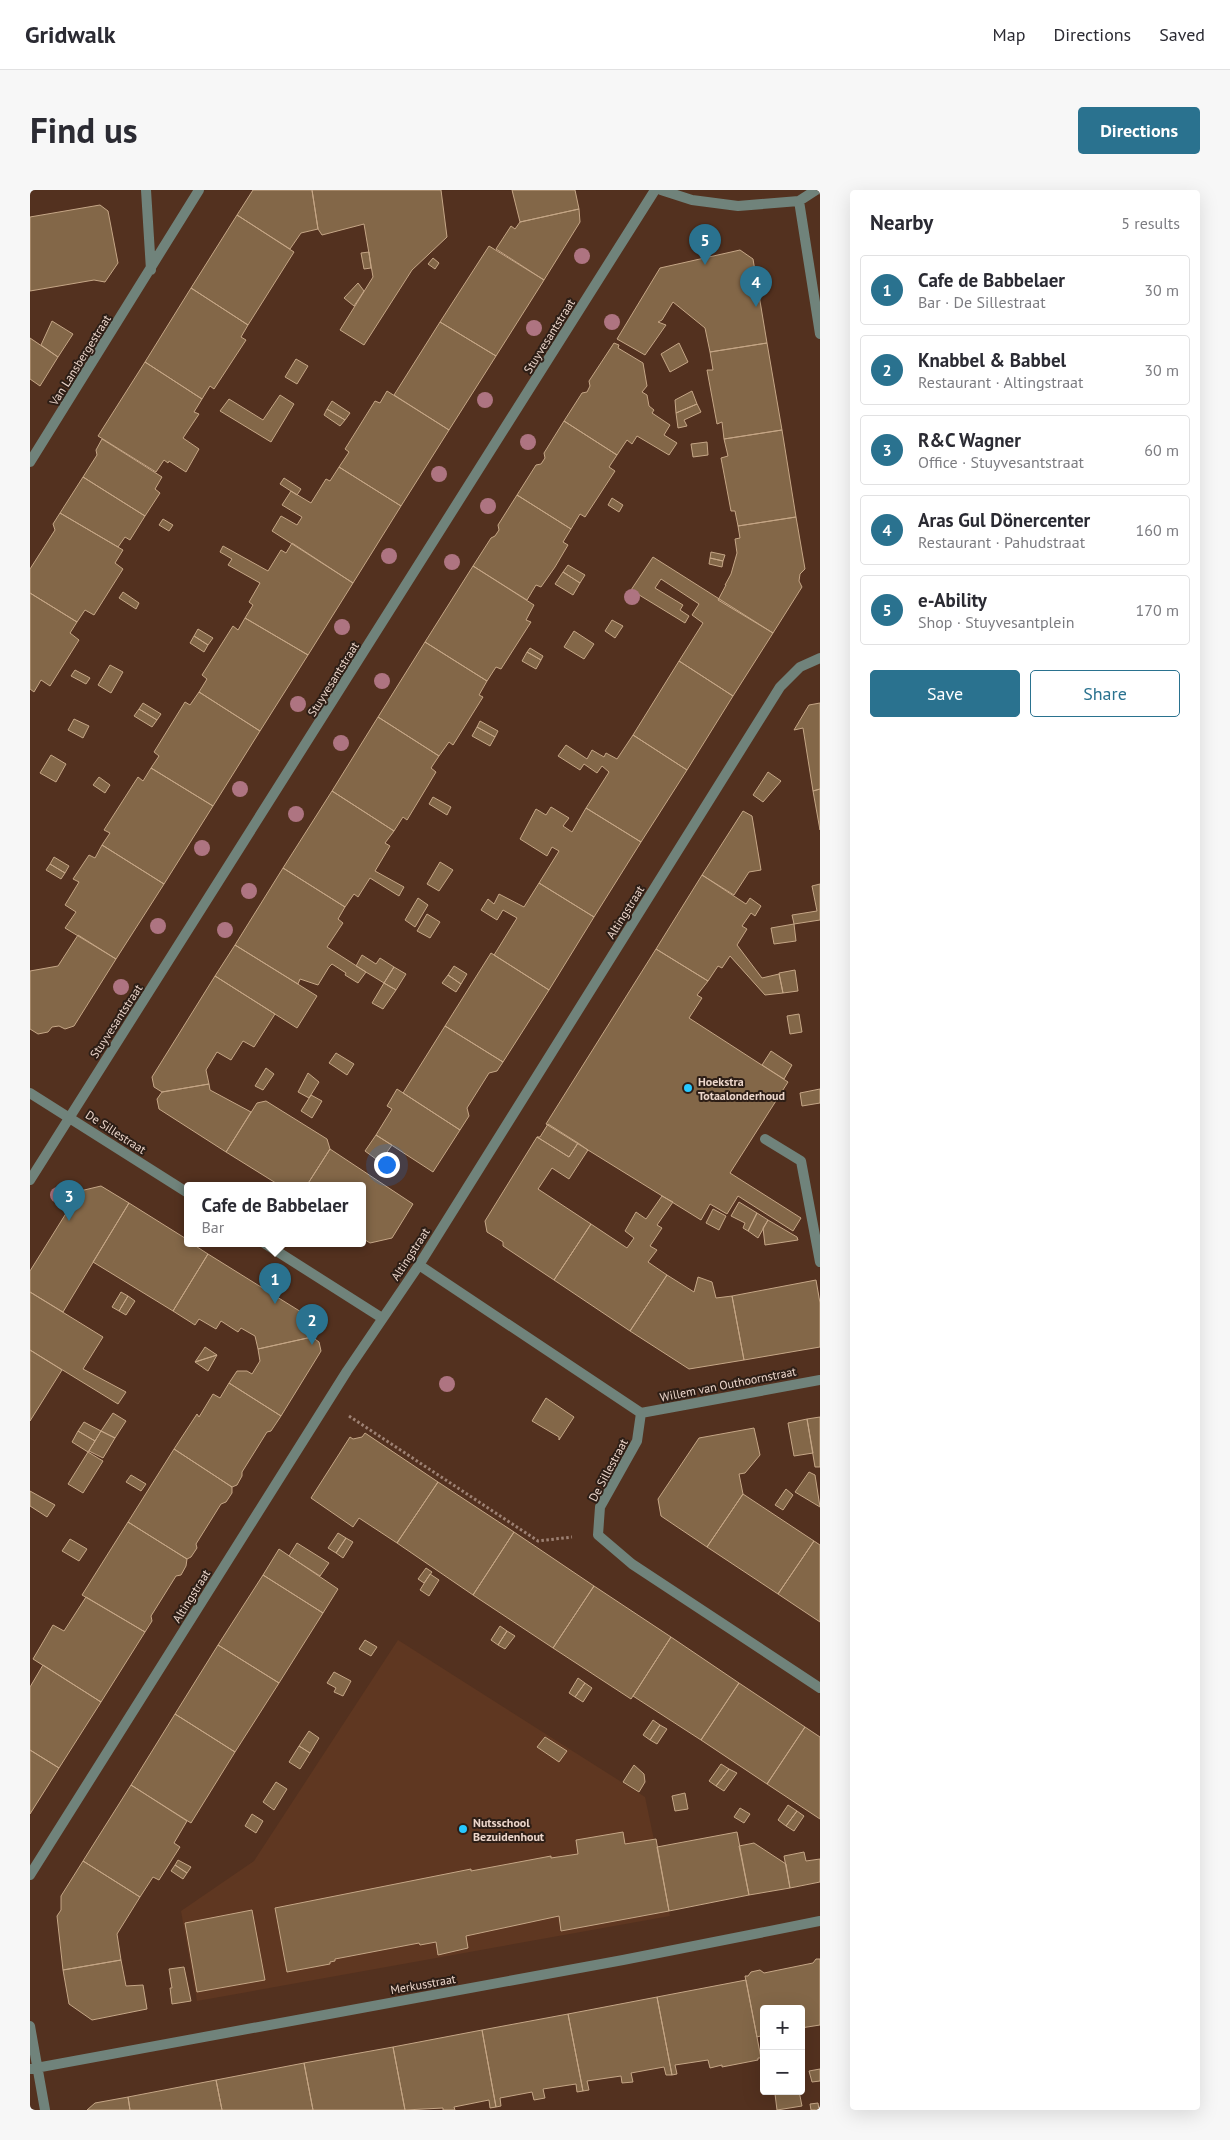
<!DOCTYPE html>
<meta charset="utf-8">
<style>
:root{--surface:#fff;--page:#f7f7f7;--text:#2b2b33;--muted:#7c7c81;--line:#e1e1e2;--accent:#2a728f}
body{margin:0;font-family:"PT Sans",sans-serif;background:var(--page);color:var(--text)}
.controls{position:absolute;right:15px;bottom:15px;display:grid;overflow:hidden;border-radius:5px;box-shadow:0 5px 20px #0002}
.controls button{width:45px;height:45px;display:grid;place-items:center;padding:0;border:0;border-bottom:1px solid var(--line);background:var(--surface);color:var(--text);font:25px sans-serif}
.you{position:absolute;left:356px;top:974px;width:18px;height:18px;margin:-12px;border:4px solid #fff;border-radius:50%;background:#1a73e8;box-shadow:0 0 0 8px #1a73e833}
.badge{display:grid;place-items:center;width:32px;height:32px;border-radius:50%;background:var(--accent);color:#fff;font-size:16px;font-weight:700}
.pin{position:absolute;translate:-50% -41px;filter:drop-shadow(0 1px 2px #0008)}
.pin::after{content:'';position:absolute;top:26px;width:18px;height:15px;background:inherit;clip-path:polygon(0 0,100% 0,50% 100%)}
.popup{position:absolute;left:154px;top:992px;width:182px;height:65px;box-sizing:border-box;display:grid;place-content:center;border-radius:5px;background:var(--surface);filter:drop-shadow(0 1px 4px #0005);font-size:16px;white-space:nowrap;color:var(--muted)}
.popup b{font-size:19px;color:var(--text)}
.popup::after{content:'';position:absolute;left:50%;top:100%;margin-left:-10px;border:10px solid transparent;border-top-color:var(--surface)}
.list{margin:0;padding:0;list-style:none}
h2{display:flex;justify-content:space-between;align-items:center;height:65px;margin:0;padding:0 20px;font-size:21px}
h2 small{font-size:16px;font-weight:400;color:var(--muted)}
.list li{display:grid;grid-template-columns:32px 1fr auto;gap:15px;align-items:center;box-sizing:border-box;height:70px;margin:0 10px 10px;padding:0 10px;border:1px solid var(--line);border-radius:5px}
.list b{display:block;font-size:19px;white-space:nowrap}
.list p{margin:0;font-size:16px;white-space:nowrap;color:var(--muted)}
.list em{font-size:16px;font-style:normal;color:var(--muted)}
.actions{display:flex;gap:10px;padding:15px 20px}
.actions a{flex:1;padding:11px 0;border:1px solid var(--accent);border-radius:5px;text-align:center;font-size:18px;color:var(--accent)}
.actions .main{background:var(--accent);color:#fff}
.map{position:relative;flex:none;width:790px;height:1920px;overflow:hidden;border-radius:5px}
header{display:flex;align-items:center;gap:30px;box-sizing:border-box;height:70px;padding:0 25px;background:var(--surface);border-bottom:1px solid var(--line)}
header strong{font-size:24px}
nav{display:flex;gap:28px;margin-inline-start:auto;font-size:18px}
.intro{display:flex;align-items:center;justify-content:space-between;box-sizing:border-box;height:120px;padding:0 30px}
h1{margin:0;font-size:35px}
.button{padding:12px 22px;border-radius:5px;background:var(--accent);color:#fff;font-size:18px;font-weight:700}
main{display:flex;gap:30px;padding:0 30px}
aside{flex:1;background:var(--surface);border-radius:5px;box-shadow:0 5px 20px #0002}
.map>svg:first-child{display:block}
.built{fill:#5f3721}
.building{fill:#836748;stroke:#c5a686}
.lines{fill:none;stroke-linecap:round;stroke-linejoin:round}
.path{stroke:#9e8274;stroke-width:3;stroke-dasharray:2.5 2.5;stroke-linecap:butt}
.service{stroke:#70837b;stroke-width:10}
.minor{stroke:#70837b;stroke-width:10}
.tree{fill:#ae7481}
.poi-dot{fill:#28c8ff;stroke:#2d1e16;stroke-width:2}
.labels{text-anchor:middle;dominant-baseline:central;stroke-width:4;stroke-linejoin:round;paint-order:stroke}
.street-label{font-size:12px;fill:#ecd6cb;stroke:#2d1e16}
.poi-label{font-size:12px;font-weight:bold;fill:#ecd6cb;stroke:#2d1e16;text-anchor:start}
</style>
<header>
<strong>Gridwalk</strong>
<nav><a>Map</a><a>Directions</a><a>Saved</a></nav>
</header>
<div class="intro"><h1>Find us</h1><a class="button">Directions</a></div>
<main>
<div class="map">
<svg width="790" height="1920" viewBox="0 0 790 1920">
<rect width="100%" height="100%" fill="#53311f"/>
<path class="built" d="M368,1450L615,1607L640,1726L167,1811L151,1721L224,1671Z"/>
<path class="building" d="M223,0H282L288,39L271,43L260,59L207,25Z
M282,0H411L417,47L382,80L334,155L310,140L343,87L334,34L292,45L288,39Z
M482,0H545L549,19L490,32Z
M70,15L78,21L88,73L75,92L64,90L0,101V27Z
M549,19L550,32L514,90L466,59L481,36L485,39L490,32Z
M207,25L264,62L218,135L161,98Z
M459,56L514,90L466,166L410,132Z
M710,60L723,69L737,153L680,162L675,138L643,112L632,130L628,132L636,135L615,165L587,149L630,78Z
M339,62L341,78L334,79L331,63Z
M403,68L409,73L405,79L398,74Z
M328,93L334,101L324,116L314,108Z
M161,98L218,135L211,147L216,150L184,199L180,196L172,209L115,172Z
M22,131L43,144L28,167L11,155Z
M410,132L466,166L419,240L364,205Z
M0,148L28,167L10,196L0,189Z
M584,153L589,155L588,158L613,173L617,196L612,202L617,205L619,216L624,220L622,223L640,235L634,245L647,253L639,265L607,246L602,254L597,250L587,265L534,231L552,203L557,202L560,196L559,191Z
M649,153L658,172L640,182L631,164Z
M737,153L752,240L694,249L692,232L687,234L677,180H683L680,162Z
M266,169L278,176L267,194L255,187Z
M115,172L172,209L164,222L169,224L153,248L169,259L156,282L139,271L138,273L134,270L126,282L68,246Z
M357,201L419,240L371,316L309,277L319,262L315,259L345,211L350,213Z
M662,201L667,214L646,223L645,210Z
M250,205L264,214L241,252L190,221L199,209L233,230Z
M302,211L320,223L315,230L297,219Z
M667,214L671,222L654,230L657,236L648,238L646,223Z
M297,219L315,230L310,236L294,225Z
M534,231L587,265L579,277L585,281L555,327L550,324L541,339L487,305L506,275L511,274L515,268L514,263Z
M752,240L766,327L708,336L705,321H701L691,268L698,266L694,249Z
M72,249L132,287L125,299L130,303L115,326L53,287L67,265L66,260Z
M677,252L678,265L663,267L661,254Z
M309,277L371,316L323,393L242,341L251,326L267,335L272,327L252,315L261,301L281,313L296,289L300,291Z
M53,287L115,326L100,350L95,347L88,357L30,323Z
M254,288L271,299L267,305L250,294Z
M487,305L541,339L533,352L538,355L525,377L511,397L506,395L497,410L443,376L461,348L465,346L469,340L468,335Z
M582,308L593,315L589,322L578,315Z
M30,323L93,360L85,373L93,379L64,425L55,420L47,432L0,403V379L25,340L23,334Z
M766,327L775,379L770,384L769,391L772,397L743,443L688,410L696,395H695L701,384L707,363L705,349L710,348L708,336Z
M133,329L143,335L139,341L129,335Z
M262,353L323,393L278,465L215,428L223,415L219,412L230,393L198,375L202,369L190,362L193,356L238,381L251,360L256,363Z
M681,362L695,365L693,371L680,368Z
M623,367L743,443L703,506L649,471L673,433L662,425L669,414L631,389L625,398L653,415L650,420L659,426L655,433L601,400Z
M680,368L693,371L692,377L679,374Z
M538,375L555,385L550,393L533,382Z
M443,376L504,415L496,430L501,432L471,479L466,477L457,491L395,452Z
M533,382L550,393L543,405L525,394Z
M93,402L109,413L106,419L89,408Z
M0,403L47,432L40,443L49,450L20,496L11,490L4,502L0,499Z
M215,428L278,465L230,541L169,502L177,489L172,485L203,436L208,440Z
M582,430L593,436L585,448L575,441Z
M168,439L183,448L178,455L164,446Z
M544,441L564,454L554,469L534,457Z
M164,446L178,455L174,462L160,453Z
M395,452L457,491L449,505L453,507L423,555L419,552L409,566L348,527Z
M500,458L513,466L511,470L497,462Z
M497,462L511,470L506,479L492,471Z
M649,471L703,506L657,580L603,545Z
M80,475L93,482L81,503L68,495Z
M45,480L60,488L56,494L41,486Z
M169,502L230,541L183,616L121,578L129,566L124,562L155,512L160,515Z
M113,513L131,524L127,530L109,519Z
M790,513V599L783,601L773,538L764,540L779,515Z
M109,519L127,530L122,537L104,526Z
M348,527L409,566L401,578L406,582L377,630L373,627L364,641L302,601Z
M44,529L59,536L53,548L38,540Z
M450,531L468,541L465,547L447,537Z
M447,537L465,547L460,556L442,546Z
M603,545L657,580L611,652L556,618L579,582L572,576L567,583L554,574L550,580L528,566L536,555L557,569L562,560L574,567L576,563L587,569Z
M21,565L36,574L26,592L10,583Z
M121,578L183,616L134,694L72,655L80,643L74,640L108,587L113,591Z
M738,582L751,591L733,612L723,605Z
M69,587L80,595L75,603L63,595Z
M790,599V640L783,601Z
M302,601L364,641L355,653L360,656L345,681L374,697L369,706L340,688L328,707L324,704L315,717L253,678Z
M403,607L421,617L417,625L399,614Z
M521,617L539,628L533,636L542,642L556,618L611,652L564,727L509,693L529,661L522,657L517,666L490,649L506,619L516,625Z
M713,621L722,626L731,680L719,682L704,705L672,685Z
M72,655L134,694L86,769L35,738L46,722L35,715L49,692L43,689L59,665L65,668Z
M24,667L39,676L35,683L20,674Z
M410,672L423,680L409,701L397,694Z
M20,674L35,683L31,689L16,680Z
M253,678L315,717L308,729L313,733L297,757L336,782L328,793L315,785L316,783L302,774L299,777L288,795L270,789L268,794L205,755Z
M672,685L716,714L720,708L731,716L725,726L721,723L712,736L717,739L707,755L732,788L749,784L753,803L735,805L700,766L692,778L688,776L678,791L626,759Z
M509,693L564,727L519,800L464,765L487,728L473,720L467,730L451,720L458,709L464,714L469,704L494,717Z
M790,694V730L764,734L762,725L787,721L782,696Z
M388,708L398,715L385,737L375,730Z
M397,724L410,732L400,748L387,741Z
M764,734L766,751L744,754L741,738Z
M48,745L86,769L44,836L35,839L29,836L22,837L18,842L8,844L0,839V781L28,776Z
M205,755L287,806L267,838L185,786Z
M626,759L678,791L667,805L672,808L659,828L758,892L700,983L771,1028L763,1041L708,1006L697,1024L680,1014L671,1030L516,934Z
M461,763L519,800L473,872L415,836Z
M332,765L346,774L350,768L364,777L354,793L326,776Z
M424,776L437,784L431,794L418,785Z
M364,777L376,784L366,800L354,793Z
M765,780L768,801L753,803L749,783Z
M418,785L431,794L426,802L412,793Z
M185,786L245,824L224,857L213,851L201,870L187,862L176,880L179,894L132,902L124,897L122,887Z
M354,793L366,800L353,819L342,813Z
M769,824L772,842L760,844L757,826Z
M415,836L473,872L467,881L459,883L437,918L439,926L430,940L373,903Z
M741,861L762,875L754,889L732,875Z
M306,863L324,874L317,885L299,873Z
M236,878L244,884L233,900L225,896Z
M278,883L289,892L279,908L268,902Z
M179,894L180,900L221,922L196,962L129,919L127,909L132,902Z
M367,899L430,940L403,982L346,945L362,919L357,916Z
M790,899V913L772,916L770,903Z
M281,905L292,911L282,928L271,921Z
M236,911L297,949L300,959L277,995H249L196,962L227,913Z
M518,934L548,953L539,967L507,947H510Z
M346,945L362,955L350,972L335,961Z
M507,947L539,967L548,953L558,960L539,989L522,978L508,999L561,1034L524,1090L473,1056V1052L457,1042L455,1031Z
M300,959L383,1014L362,1048L340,1053L332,1048V995H277Z
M71,996L99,1013L33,1122L0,1102V1081L50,1001Z
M632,1006L643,1012L627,1035L632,1038L620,1056L627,1060L618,1072L637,1085L600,1141L524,1090L561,1034L597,1058L604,1048L595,1041L606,1022L616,1029Z
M709,1012L727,1023L718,1041L713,1038L715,1033L701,1026Z
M99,1013L158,1050V1053H161L178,1064L143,1121L63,1072Z
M683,1019L696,1026L689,1040L676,1033Z
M727,1023L738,1030L728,1048L718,1041Z
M738,1030L767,1047L768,1050L735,1055L733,1038Z
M178,1064L284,1130L286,1140L282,1147L228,1159L225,1146L211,1138L208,1142L191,1131L186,1139L169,1129L165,1135L143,1121Z
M637,1085L664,1102L668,1087L682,1092L686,1108L702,1106L714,1170L659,1179L600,1141Z
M786,1090L790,1113V1157L714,1170L702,1106Z
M0,1102L73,1147L53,1179L96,1202L88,1214L0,1160Z
M91,1102L98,1106L89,1121L82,1117Z
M98,1106L105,1111L96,1125L89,1121Z
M282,1147L289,1152L291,1161L251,1226L199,1193L207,1181H217L222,1184L230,1171L228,1159Z
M175,1157L187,1165L165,1172Z
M0,1160L32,1180L0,1231Z
M187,1165L178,1181L165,1172Z
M199,1193L251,1226L241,1241L237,1242L212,1282V1286L207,1295L202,1297L144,1259L167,1224L169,1227L183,1204L190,1208Z
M516,1208L544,1227L529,1250V1247L502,1231Z
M83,1223L96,1231L85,1248L71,1241Z
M790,1227V1277H785L777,1229Z
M777,1229L783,1263L764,1266L758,1233Z
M54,1232L71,1241L65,1251L48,1241Z
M724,1238L730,1265L715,1283L709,1284L713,1304L677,1357L631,1326L628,1309L669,1248Z
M48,1241L65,1251L58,1262L42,1252Z
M71,1241L85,1248L73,1268L59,1261Z
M335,1243L408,1292L367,1353L329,1328L323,1337L281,1308L320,1247L323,1249L332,1247Z
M144,1259L202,1297V1303L196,1312L191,1314L166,1354L167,1358L161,1367L157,1369L98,1332Z
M58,1262L73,1271L53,1303L38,1294Z
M779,1282L785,1285L790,1317L765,1302Z
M101,1285L116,1294L111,1301L96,1292Z
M408,1292L484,1342L443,1405L367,1353Z
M756,1299L763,1305L753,1320L745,1315Z
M0,1301L25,1315L17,1327L0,1316Z
M713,1304L784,1351L748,1404L677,1357Z
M98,1332L157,1369L156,1376L151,1385L146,1386L121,1426L122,1431L115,1442L52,1405Z
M484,1342L564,1396L523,1458L443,1405Z
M308,1343L316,1348L306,1363L298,1358Z
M316,1348L323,1352L313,1368L306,1363Z
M40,1349L57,1359L49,1371L32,1361Z
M784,1351L790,1355V1432L748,1404Z
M267,1353L299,1373L290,1386L259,1366Z
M249,1359L308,1399L293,1423L233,1385Z
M396,1378L402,1382L394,1393L388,1389Z
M400,1384L409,1390L399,1406L390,1400Z
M233,1385L293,1423L249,1493L188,1455Z
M564,1396L641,1447L601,1509L523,1458Z
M56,1407L115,1442L71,1512L3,1469L23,1435L34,1441Z
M470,1436L477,1441L468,1455L461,1450Z
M477,1441L485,1446L475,1459L468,1455Z
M641,1447L709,1493L671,1550L603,1506Z
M335,1450L347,1457L341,1466L329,1459Z
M188,1455L249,1493L205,1562L145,1524Z
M13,1475L71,1512L29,1578L0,1560V1497Z
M304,1482L321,1491L313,1506L304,1502L306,1498L297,1493Z
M548,1488L555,1493L545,1507L539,1503Z
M555,1493L562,1498L553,1512L545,1507Z
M709,1493L775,1537L737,1594L671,1550Z
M145,1524L205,1562L161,1633L101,1595Z
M623,1530L630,1535L620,1550L613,1545Z
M630,1535L637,1539L627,1554L620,1550Z
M775,1537L790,1547V1629L737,1594Z
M279,1541L289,1548L280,1563L269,1556Z
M515,1547L537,1561L529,1572L507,1557Z
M269,1556L280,1563L270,1579L259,1572Z
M0,1560L29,1578L0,1624Z
M691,1574L699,1579L686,1596L679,1591Z
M604,1575L614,1584L615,1592L609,1602L593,1592Z
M699,1579L707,1583L694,1601L686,1596Z
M246,1592L257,1599L244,1620L233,1612Z
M101,1595L157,1631L144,1653L150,1657L129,1690L123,1687L110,1707L53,1671Z
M655,1603L658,1619L645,1621L642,1606Z
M758,1615L767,1621L756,1636L748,1630Z
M710,1618L720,1624L714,1633L704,1627Z
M767,1621L774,1626L764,1641L756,1636Z
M222,1624L233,1631L226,1643L215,1636Z
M593,1642L595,1654L626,1649L639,1721L531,1741L529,1726L436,1746L438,1758L408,1765L406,1752L390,1755L389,1753L305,1769V1771L300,1772V1774L257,1782L245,1718L441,1679V1681L521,1666V1668L548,1664L546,1650Z
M707,1642L719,1705L639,1721L627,1657Z
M724,1653L756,1674L760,1698L719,1705L709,1656Z
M774,1662L776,1671L790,1669V1692L760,1698L754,1666Z
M148,1670L161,1677L157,1683L145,1675Z
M53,1671L110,1707L87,1744L91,1770L33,1780L27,1726L31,1720V1706Z
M145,1675L157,1683L153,1689L141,1681Z
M222,1720L235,1790L167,1802L155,1733Z
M786,1769H790V1835L771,1838V1819H734V1845L727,1847L715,1786H718L721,1782L730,1780L734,1783L783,1773Z
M91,1770L96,1796L113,1795L117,1819L62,1830L39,1814L33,1780Z
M154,1777L161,1811L142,1814L140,1798H142L139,1779Z
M716,1790L731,1868H728V1870L692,1877V1875L680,1878L678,1870L645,1875L647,1884L642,1885L627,1807Z
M627,1807L642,1885H636L634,1877L601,1883L603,1892L592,1893L591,1886L557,1891L559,1900L553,1901L538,1824Z
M538,1824L553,1901L547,1902L546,1894L513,1899L515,1908L504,1910L502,1902L470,1908L471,1916L466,1917L452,1840Z
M452,1840L466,1917L460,1918L459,1910L424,1917L425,1920H413V1918L375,1920L363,1857Z
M363,1857L375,1920H283L274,1873Z
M274,1873L283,1920H192L186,1890Z
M790,1879V1891L782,1892L779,1881Z
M186,1890L192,1920H100L98,1907Z
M761,1901H769L772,1916L747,1920L745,1904Z
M98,1907L100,1920H57L65,1913Z
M788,1913L789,1920H781L780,1914Z"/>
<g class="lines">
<path class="path" d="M319,1226L508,1351L542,1347"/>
<path class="service" d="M735,949L771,971L790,1072"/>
<path class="minor" d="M116,0L121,80
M631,0L662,10L708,16L769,11L786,0
M769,11L790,144
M0,272L169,0
M0,903L158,1003
M0,990L625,0
M234,1053L352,1128
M389,1075L611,1223
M611,1223L607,1251L570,1317L568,1345L602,1374L790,1498
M611,1223L790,1190
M0,1685L317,1181L389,1075L750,497L770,477L790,468
M0,1836L15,1920
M0,1879L593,1770L790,1731"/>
</g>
<g class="tree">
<circle cx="552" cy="66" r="8"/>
<circle cx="582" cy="132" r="8"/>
<circle cx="504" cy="138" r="8"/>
<circle cx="455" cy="210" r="8"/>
<circle cx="498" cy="252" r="8"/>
<circle cx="409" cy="284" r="8"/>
<circle cx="458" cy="316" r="8"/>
<circle cx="359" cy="366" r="8"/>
<circle cx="422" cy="372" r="8"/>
<circle cx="602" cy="407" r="8"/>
<circle cx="312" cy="437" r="8"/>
<circle cx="352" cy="491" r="8"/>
<circle cx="268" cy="514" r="8"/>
<circle cx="311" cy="553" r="8"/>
<circle cx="210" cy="599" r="8"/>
<circle cx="266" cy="624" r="8"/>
<circle cx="172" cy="658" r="8"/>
<circle cx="219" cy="701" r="8"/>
<circle cx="128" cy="736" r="8"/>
<circle cx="195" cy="740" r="8"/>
<circle cx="91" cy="797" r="8"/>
<circle cx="28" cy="1005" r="8"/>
<circle cx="417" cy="1194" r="8"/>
</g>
<g class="poi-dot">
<circle cx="658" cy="898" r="5"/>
<circle cx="433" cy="1639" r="5"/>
</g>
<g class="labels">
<g class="street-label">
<text transform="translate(519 146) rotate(-58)">Stuyvesantstraat</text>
<text transform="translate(50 170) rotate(-58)">Van Lansbergestraat</text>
<text transform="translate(303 489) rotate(-58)">Stuyvesantstraat</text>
<text transform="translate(595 722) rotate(-58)">Altingstraat</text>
<text transform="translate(86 831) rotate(-57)">Stuyvesantstraat</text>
<text transform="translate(86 942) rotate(33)">De Sillestraat</text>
<text transform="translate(380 1064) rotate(-57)">Altingstraat</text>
<text transform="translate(698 1194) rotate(-11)">Willem van Outhoornstraat</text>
<text transform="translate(578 1280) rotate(-62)">De Sillestraat</text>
<text transform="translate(161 1406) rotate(-58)">Altingstraat</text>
<text transform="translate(393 1794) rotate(-10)">Merkusstraat</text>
</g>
<g class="poi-label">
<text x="668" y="891">Hoekstra<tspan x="668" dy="14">Totaalonderhoud</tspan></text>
<text x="443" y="1632">Nutsschool<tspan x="443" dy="14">Bezuidenhout</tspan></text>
</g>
</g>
</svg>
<div class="controls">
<button>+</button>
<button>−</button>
</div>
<div class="you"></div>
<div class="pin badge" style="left:245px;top:1114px">1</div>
<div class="popup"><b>Cafe de Babbelaer</b>Bar</div>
<div class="pin badge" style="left:282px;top:1155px">2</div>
<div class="pin badge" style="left:39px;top:1031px">3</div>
<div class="pin badge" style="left:726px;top:117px">4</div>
<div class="pin badge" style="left:675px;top:75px">5</div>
</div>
<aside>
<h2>Nearby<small>5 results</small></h2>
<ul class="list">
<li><span class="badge">1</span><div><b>Cafe de Babbelaer</b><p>Bar · De Sillestraat</p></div><em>30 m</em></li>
<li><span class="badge">2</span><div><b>Knabbel &amp; Babbel</b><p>Restaurant · Altingstraat</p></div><em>30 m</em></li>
<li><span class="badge">3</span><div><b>R&amp;C Wagner</b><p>Office · Stuyvesantstraat</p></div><em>60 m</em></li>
<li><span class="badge">4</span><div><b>Aras Gul Dönercenter</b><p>Restaurant · Pahudstraat</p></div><em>160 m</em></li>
<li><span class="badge">5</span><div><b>e-Ability</b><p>Shop · Stuyvesantplein</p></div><em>170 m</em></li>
</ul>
<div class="actions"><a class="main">Save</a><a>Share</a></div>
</aside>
</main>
